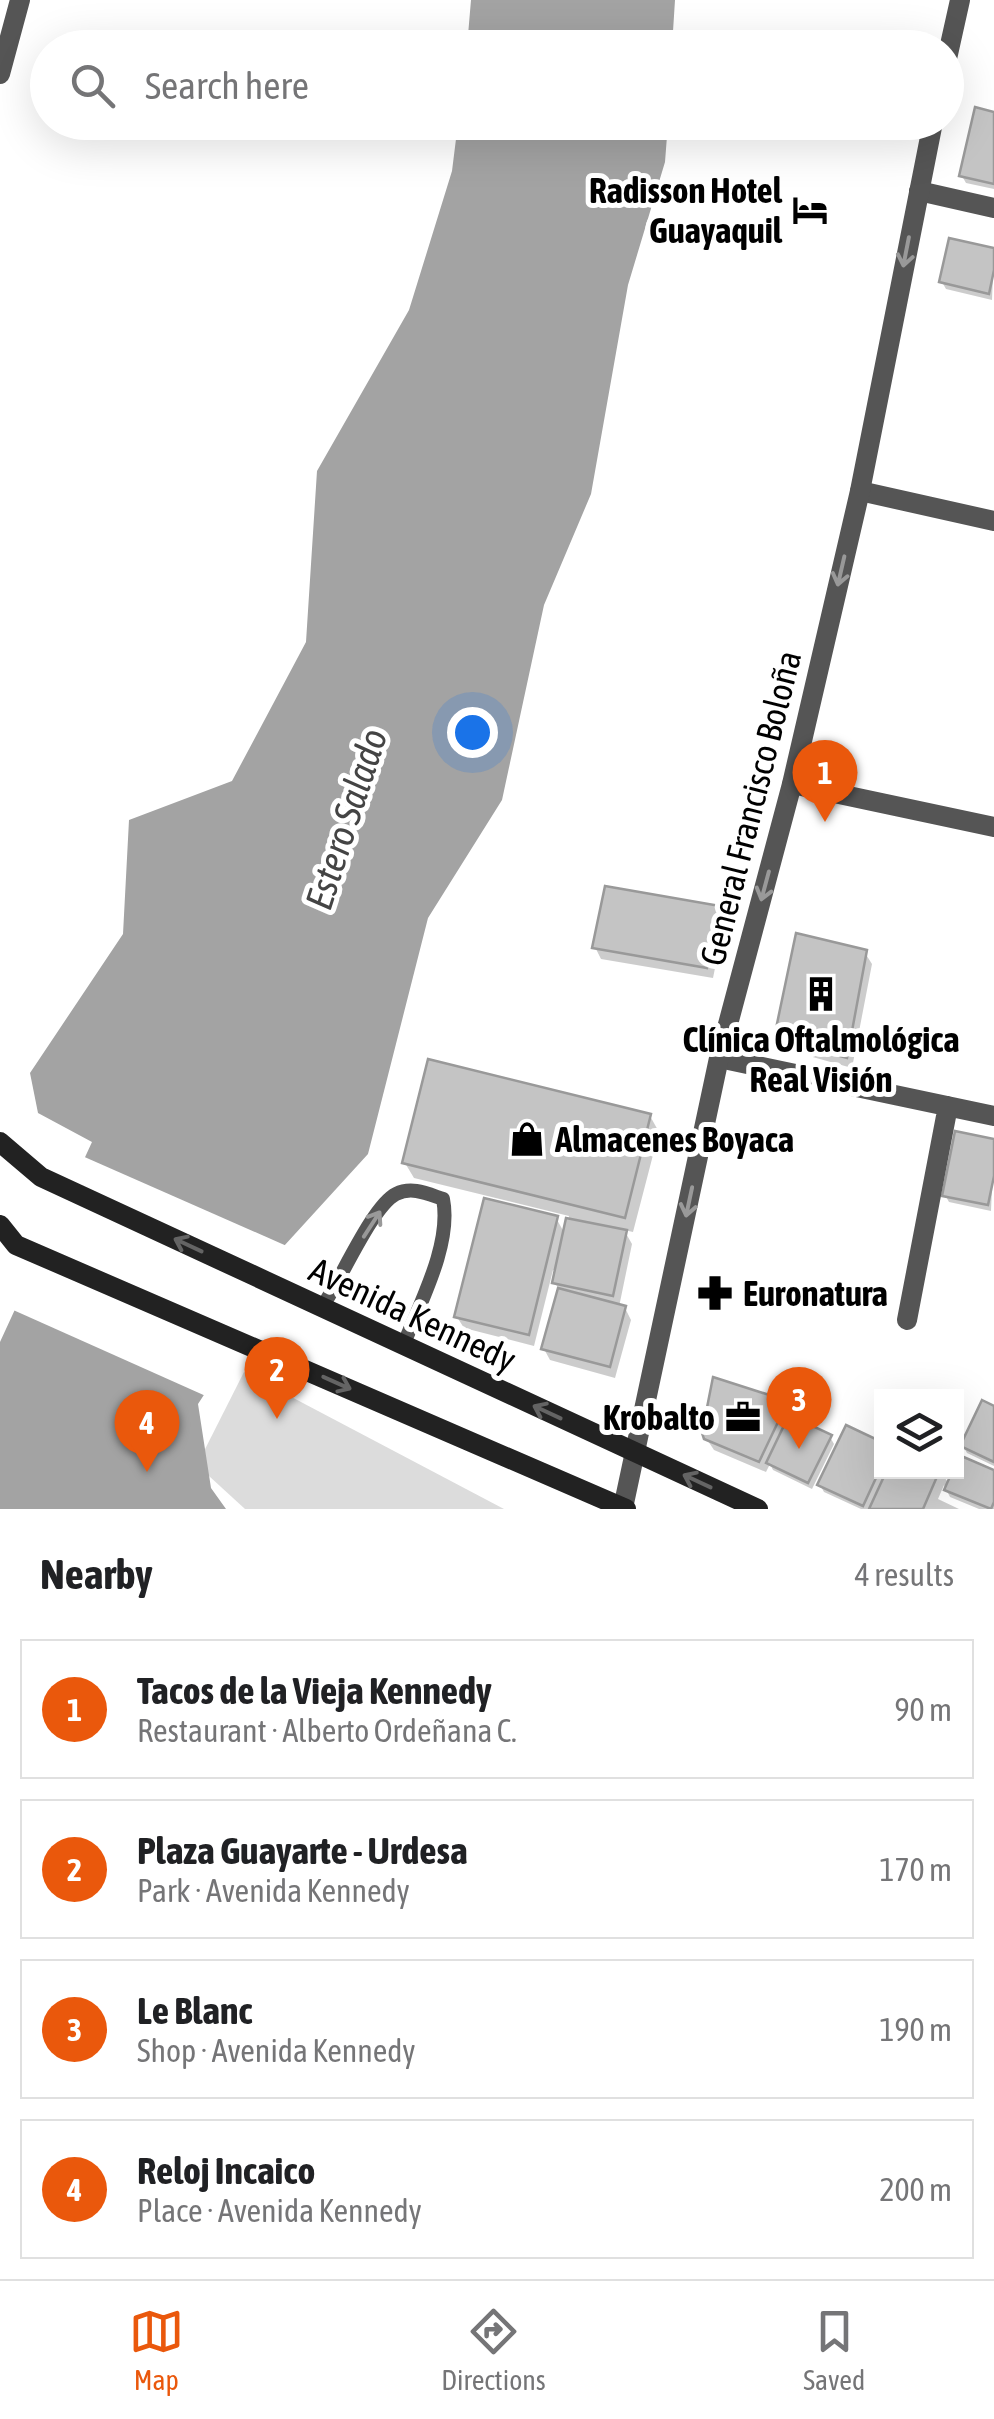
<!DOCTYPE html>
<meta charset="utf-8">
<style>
:root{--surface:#fff;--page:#f6f6f6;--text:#202124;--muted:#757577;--line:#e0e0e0;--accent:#ea580c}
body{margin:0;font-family:"Asap Condensed",sans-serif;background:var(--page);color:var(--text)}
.controls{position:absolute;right:30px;bottom:30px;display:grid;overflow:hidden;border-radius:0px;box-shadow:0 10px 40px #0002}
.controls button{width:90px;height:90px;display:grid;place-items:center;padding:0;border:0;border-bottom:2px solid var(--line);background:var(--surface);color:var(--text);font:50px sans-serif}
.you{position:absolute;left:472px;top:732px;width:35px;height:35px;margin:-25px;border:8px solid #fff;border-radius:50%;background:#1a73e8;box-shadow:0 0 0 15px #1a73e833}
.badge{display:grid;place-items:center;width:65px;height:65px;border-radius:50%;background:var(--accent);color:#fff;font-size:32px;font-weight:700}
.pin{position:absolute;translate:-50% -82px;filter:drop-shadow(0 2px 5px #0008)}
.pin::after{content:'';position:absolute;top:52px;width:35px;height:30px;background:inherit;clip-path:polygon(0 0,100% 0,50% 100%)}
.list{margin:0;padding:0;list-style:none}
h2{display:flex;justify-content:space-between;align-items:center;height:130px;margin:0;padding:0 40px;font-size:42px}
h2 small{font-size:32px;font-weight:400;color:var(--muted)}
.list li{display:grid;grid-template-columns:65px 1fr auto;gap:30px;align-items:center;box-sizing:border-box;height:140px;margin:0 20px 20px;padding:0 20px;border:2px solid var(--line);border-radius:0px}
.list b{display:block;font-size:38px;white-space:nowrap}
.list p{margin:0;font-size:32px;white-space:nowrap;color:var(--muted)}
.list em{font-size:32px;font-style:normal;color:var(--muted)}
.icon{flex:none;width:55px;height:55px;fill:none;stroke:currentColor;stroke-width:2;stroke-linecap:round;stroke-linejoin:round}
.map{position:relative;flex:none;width:994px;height:1509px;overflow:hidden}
.search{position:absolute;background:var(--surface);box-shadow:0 10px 40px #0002;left:30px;right:30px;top:30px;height:110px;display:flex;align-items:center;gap:25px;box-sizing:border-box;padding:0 35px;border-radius:55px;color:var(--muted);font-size:38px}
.sheet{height:770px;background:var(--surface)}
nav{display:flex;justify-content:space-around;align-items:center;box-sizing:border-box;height:140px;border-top:2px solid var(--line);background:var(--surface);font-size:28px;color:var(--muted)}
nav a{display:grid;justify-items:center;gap:5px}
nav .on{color:var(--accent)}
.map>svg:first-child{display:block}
.green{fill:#dcdcdc}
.water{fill:#a3a3a3}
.pier{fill:#fff}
.shadow{fill:#0003}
.building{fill:#c4c4c4;stroke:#999;stroke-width:2.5}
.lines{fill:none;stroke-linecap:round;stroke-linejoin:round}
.service{stroke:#555;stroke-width:14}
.minor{stroke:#555;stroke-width:20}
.tertiary{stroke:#555;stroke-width:20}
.secondary{stroke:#222;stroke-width:20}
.oneway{stroke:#999}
.oneway2{stroke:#646464}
.labels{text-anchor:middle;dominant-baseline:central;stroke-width:10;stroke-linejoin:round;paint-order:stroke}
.poi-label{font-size:35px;font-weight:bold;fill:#000;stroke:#fff;text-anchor:end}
.street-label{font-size:35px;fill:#000;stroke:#fff}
.water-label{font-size:38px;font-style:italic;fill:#444;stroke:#fff}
</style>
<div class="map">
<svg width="994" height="1509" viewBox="0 0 994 1509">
<rect width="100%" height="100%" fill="#fff"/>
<path class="green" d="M244,1372L504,1509H245L197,1465Z"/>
<path class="water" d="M471,0H675L672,47H467Z
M458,123H668L665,162L628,285L591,494L544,605L502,800L428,918L368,1154L284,1246L226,1361L198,1404L211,1488L226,1509H0V1342L92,1142L38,1113L30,1073L123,934L129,820L232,781L306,642L317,471L409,310L452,171Z"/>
<path class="pier" d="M80,1155L289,1247L230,1363L208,1397L11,1309Z"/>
<path class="shadow" d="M994,114V189L966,183L962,176Z
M994,251L992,300L946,289L942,282Z
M718,908L725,919L713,978L601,959L595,947Z
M865,953L872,964L852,1068L784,1049L777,1038Z
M650,1116L659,1132L633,1232L624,1230L632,1244L619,1307L625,1308L631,1320L615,1378L550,1360L544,1349L560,1291L555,1283L557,1271L553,1270L534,1346L464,1328L457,1317L556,1218L565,1234L569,1216L414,1178L405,1163Z
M994,1141L991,1211L949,1202L945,1195Z
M787,1403L793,1415L791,1419L830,1437L834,1444L812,1489L773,1470L770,1464L766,1472L714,1450L706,1438Z
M994,1409V1466L967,1453L963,1446Z
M882,1444V1472H941L949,1484L960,1458L994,1473V1509H979L950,1497L944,1485L938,1499L959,1509H861L824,1492L820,1485Z"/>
<path class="building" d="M975,107L994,112V184L959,176Z
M949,238L994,248V270L989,294L939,282Z
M605,886L720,906L707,968L592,948Z
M796,933L867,950L847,1058L774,1038Z
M428,1059L651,1114L625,1218L402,1163Z
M955,1131L994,1139V1176L988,1205L942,1196Z
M484,1198L558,1216L529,1335L454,1317Z
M566,1218L627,1230L613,1296L552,1283Z
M558,1288L626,1306L610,1367L541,1349Z
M713,1377L788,1401L759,1462L704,1439L702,1433Z
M982,1400L994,1406V1462L960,1446Z
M789,1415L832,1435L808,1483L766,1463Z
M846,1425L882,1442V1465L863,1506L817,1485Z
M959,1455L994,1470V1502L991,1509L944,1490L952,1472H956Z
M886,1472H939L923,1509H869Z"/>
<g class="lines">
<path class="service" d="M322,1307C340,1282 372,1206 396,1194C412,1186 428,1194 443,1199C452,1244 420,1303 403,1346"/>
<path class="minor" d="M919,191L994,208
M860,491L994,521
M792,784L994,827
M719,1058L994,1116
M907,1320L948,1106"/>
<path class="tertiary" d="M946,63L960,0
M0,74L20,0
M623,1508L719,1058L792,784L860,491L933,122"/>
<path class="secondary" d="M0,1142L41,1177L758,1509
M0,1225L16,1245L626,1509"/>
</g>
<defs><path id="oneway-shaft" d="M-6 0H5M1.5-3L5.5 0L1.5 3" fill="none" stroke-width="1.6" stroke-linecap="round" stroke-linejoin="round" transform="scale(2.5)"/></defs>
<g class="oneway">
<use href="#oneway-shaft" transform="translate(906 252) rotate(101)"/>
<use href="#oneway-shaft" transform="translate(841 571) rotate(103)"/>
<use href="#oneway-shaft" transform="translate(765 886) rotate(105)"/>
<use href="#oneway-shaft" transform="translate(689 1202) rotate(102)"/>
<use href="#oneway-shaft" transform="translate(372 1224) rotate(-57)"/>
</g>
<g class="oneway2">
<use href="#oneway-shaft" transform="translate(188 1245) rotate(-155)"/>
<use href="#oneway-shaft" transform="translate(337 1383) rotate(24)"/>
<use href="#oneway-shaft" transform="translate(547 1412) rotate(-155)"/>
<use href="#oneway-shaft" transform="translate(697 1481) rotate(-155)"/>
</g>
<defs>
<symbol id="hotel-bare" viewBox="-9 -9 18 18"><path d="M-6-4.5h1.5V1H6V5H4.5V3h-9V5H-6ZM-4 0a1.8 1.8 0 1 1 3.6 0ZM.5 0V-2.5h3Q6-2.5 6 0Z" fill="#000" stroke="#fff" stroke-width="2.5" paint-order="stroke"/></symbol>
<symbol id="building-bare" viewBox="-9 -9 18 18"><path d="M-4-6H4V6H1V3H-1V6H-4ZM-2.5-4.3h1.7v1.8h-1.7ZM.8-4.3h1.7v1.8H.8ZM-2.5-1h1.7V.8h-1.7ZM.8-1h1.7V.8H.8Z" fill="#000" stroke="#fff" stroke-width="2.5" paint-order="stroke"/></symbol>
<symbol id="shop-bare" viewBox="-9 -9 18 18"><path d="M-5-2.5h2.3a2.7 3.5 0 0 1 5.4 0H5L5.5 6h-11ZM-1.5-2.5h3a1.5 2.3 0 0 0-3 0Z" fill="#000" stroke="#fff" stroke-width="2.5" paint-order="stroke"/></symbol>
<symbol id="pharmacy-bare" viewBox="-9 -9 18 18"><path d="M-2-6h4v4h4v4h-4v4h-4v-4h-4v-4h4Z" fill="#000" stroke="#fff" stroke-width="2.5" paint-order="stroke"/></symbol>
<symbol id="office-bare" viewBox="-9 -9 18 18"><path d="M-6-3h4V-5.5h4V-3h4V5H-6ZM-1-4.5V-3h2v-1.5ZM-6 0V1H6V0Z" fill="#000" stroke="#fff" stroke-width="2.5" paint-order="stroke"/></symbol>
</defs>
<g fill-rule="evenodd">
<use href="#hotel-bare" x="785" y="185" width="50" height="50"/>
<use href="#building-bare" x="796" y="969" width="50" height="50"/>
<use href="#shop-bare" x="502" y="1114" width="50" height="50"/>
<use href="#pharmacy-bare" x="690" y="1268" width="50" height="50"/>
<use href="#office-bare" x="718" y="1392" width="50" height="50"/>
</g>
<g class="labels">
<g class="poi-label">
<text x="782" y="190">Radisson Hotel<tspan x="782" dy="40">Guayaquil</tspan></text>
<text x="821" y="1039" text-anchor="middle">Clínica Oftalmológica<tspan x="821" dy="40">Real Visión</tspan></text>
<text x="555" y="1139" text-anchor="start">Almacenes Boyaca</text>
<text x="743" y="1293" text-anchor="start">Euronatura</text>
<text x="715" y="1417">Krobalto</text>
</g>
<g class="street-label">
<text transform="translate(750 808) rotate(-76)">General Francisco Boloña</text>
<text transform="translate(413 1314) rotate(25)">Avenida Kennedy</text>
</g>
<g class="water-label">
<text transform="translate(346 819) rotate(-72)">Estero Salado</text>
</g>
</g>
</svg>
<div class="controls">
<button><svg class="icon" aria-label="layers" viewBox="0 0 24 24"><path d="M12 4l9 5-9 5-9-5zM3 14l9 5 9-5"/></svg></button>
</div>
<div class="you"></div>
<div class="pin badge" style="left:825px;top:822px">1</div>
<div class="pin badge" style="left:277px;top:1419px">2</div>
<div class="pin badge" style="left:799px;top:1449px">3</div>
<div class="pin badge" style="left:147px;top:1472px">4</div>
<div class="search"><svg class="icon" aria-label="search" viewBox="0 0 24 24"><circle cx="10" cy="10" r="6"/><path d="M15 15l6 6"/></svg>Search here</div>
</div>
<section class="sheet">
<h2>Nearby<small>4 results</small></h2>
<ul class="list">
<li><span class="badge">1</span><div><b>Tacos de la Vieja Kennedy</b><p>Restaurant · Alberto Ordeñana C.</p></div><em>90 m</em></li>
<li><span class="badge">2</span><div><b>Plaza Guayarte - Urdesa</b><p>Park · Avenida Kennedy</p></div><em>170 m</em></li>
<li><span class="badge">3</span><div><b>Le Blanc</b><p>Shop · Avenida Kennedy</p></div><em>190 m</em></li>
<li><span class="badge">4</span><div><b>Reloj Incaico</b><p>Place · Avenida Kennedy</p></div><em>200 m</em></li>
</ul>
</section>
<nav>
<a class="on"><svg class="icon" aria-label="map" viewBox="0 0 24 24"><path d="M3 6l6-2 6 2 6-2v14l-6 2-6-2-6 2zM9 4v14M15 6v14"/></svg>Map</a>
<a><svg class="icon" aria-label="directions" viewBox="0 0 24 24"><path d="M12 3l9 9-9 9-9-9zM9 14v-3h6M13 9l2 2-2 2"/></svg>Directions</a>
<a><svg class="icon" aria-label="saved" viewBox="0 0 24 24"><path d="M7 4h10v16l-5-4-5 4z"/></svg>Saved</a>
</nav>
